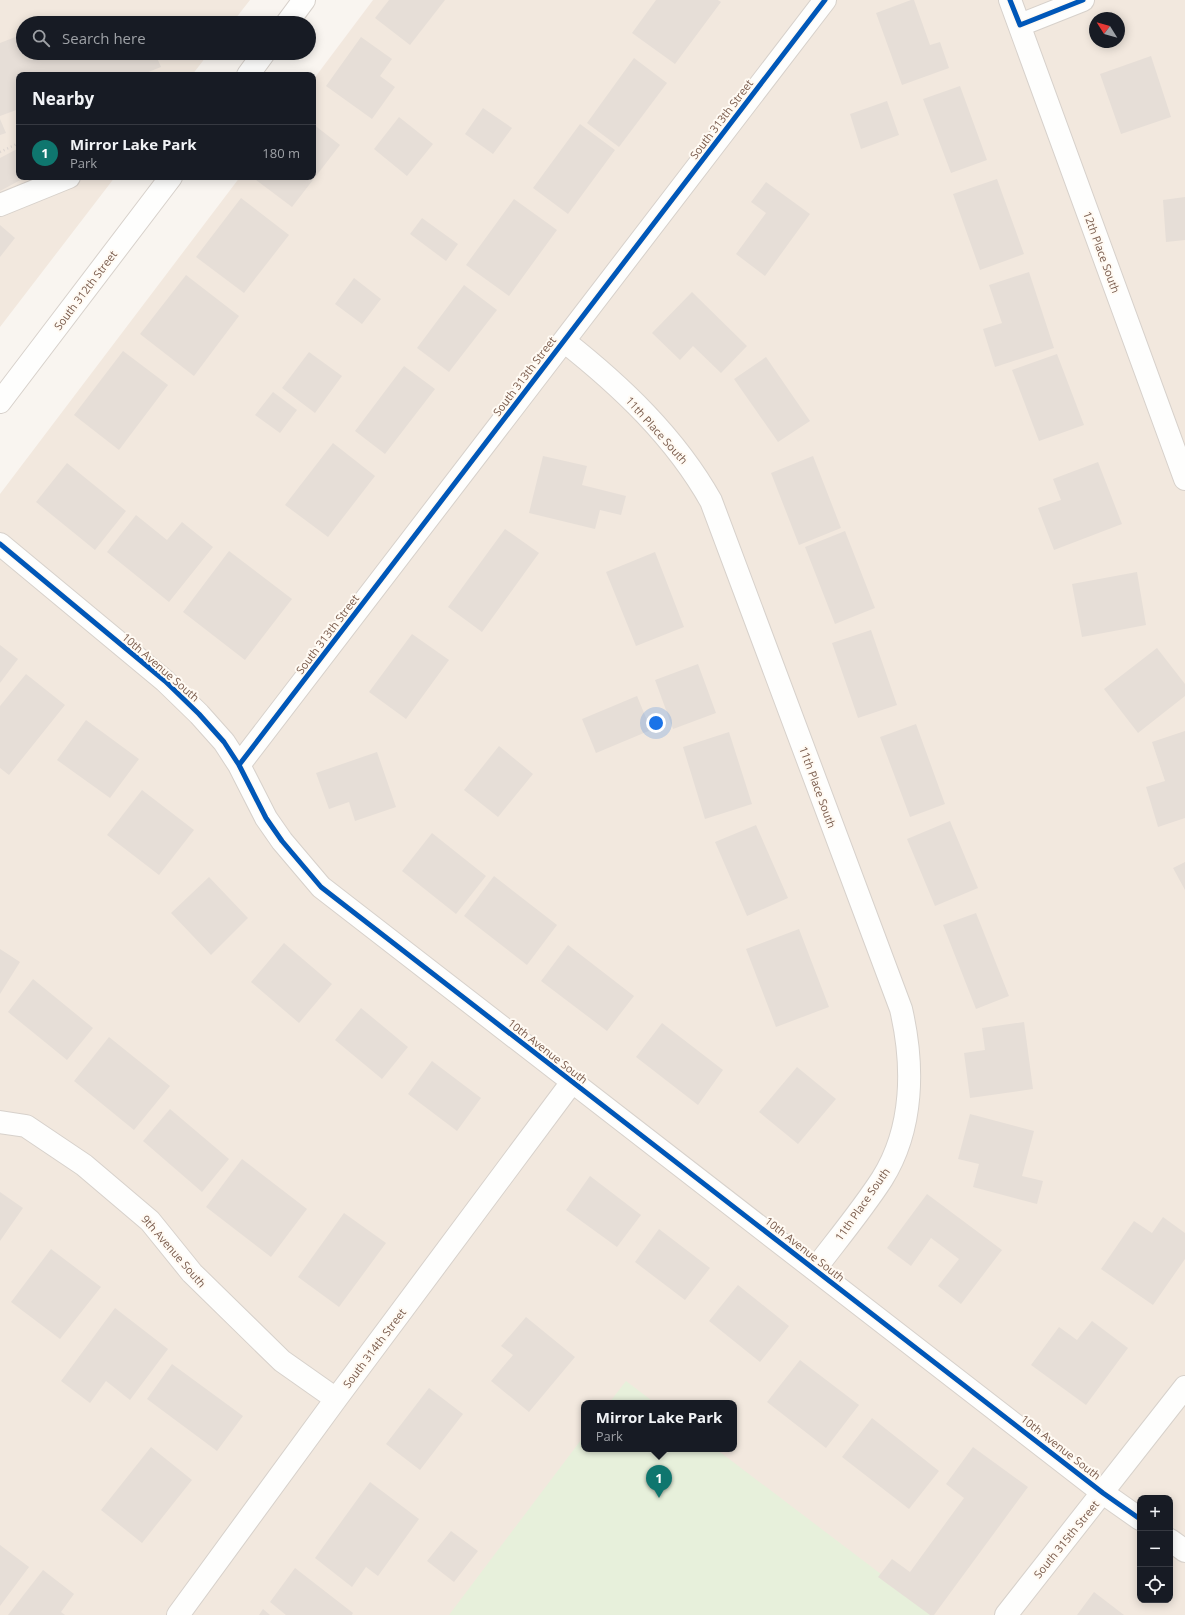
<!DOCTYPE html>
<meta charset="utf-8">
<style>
:root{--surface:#171b24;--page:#242831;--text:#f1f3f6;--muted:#9ea1a6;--line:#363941;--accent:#0f766e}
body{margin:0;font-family:"Open Sans",sans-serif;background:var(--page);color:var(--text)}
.controls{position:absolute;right:12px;bottom:12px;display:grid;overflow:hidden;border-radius:8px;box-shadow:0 2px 10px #0003}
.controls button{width:36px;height:36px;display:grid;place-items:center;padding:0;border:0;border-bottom:1px solid var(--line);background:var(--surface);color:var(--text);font:20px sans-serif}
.compass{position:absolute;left:1089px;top:12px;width:36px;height:36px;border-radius:50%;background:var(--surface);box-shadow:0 2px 10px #0003;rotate:307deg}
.you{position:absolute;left:656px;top:723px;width:14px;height:14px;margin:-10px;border:3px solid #fff;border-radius:50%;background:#1a73e8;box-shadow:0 0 0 6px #1a73e833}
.badge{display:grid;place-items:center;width:26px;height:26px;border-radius:50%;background:var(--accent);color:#fff;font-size:13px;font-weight:700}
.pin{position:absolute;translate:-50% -33px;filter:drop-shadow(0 1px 2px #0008)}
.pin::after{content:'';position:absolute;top:21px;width:14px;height:12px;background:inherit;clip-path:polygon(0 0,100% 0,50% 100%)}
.popup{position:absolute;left:581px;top:1400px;width:156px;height:52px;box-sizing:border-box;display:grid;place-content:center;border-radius:8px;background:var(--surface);filter:drop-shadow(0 1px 3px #0005);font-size:13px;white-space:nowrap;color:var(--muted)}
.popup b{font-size:15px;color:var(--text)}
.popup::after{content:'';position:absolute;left:50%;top:100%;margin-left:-8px;border:8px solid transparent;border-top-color:var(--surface)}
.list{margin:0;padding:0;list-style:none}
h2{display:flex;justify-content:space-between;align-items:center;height:52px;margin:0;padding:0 16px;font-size:17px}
h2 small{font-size:13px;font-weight:400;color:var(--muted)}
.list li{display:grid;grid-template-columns:26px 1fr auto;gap:12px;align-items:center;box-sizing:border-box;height:56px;padding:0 16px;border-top:1px solid var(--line)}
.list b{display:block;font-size:15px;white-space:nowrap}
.list p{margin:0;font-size:13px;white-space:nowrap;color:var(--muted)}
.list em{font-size:13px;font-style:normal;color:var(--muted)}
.icon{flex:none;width:22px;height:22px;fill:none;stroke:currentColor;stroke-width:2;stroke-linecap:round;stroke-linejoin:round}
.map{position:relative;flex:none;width:1185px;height:1615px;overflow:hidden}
.search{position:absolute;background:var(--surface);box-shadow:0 2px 10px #0003;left:16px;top:16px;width:300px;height:44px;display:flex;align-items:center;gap:10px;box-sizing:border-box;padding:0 14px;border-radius:22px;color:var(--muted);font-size:15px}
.panel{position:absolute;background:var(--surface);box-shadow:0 2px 10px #0003;left:16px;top:72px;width:300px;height:108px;border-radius:8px}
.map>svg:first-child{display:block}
.residential{fill:#f2e8de;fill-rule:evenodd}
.green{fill:#e7f0db}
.building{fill:#e6ded7}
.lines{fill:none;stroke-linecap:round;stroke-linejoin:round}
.minor-casing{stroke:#d7d1cb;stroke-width:24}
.tertiary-casing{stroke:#d7d1cb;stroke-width:24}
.path{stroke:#dcd5d0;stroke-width:2.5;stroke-dasharray:1 3;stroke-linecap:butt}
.minor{stroke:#fefefd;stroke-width:22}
.tertiary{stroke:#fefefd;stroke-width:22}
.cycleway-casing{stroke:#fffaf3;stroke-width:8}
.cycleway{stroke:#0057b8;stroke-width:5}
.labels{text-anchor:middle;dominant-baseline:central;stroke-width:4;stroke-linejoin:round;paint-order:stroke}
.street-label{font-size:11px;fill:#7a5c4d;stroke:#fffaf3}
</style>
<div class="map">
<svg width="1185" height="1615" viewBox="0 0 1185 1615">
<rect width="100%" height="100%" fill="#f9f5f0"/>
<path class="residential" d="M0,0H250L232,23H23V53H209L192,75H19V177H115L0,327Z
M373,0H1185V1615H0V494L240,177H313V80ZM1095,18H1119V42H1095ZM584,1403H734V1449H584ZM1140,1498H1170V1600H1140Z"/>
<path class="green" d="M626,1381L655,1403H609Z
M584,1436V1449H716L935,1615H449Z"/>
<path class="building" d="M389,0H445L410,45L375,18Z
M656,0H718L721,2L675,64L632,33Z
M911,0H914L930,45L940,42L949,68L902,85L876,13Z
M119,17L121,23H103Z
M23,34V53H155L161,67L141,75H19V109L0,116V43Z
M361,37L392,59L380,76L395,87L372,119L326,86Z
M1151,56L1171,117L1121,134L1100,74Z
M634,58L667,83L619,147L587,123Z
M960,86L987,160L951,173L923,99Z
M887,101L899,135L861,149L850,114Z
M483,108L512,128L493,154L465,134Z
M399,117L433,144L407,176L374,149Z
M0,119L6,133L0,135Z
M313,124L340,145L292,207L256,180L258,177H313Z
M580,124L615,150L568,214L533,188Z
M19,148V177H26L0,191V158Z
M997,179L1024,254L980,270L953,194Z
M766,182L810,214L765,276L736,254L766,213L751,202Z
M1185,197V240L1166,242L1163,200Z
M241,198L289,235L244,293L196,257Z
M514,199L557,230L509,296L466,265Z
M422,218L458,244L446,261L410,234Z
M0,225L15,238L0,257Z
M1029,272L1054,348L995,367L983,329L1002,323L989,285Z
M186,275L239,316L194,376L140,334Z
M354,278L381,299L362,324L335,304Z
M464,285L497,310L449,372L417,348Z
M692,292L747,346L721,373L693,346L680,360L652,333Z
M123,351L168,385L119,450L74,415Z
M309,352L342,376L315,413L282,388Z
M1057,354L1084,425L1039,441L1012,370Z
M766,357L810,421L778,442L734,379Z
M404,366L435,389L385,454L355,431Z
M273,392L297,410L280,433L255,415Z
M333,443L375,476L328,537L285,505Z
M543,456L587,466L582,485L626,496L621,515L600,510L595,529L529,513Z
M813,456L841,528L799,545L771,473Z
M1098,462L1122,524L1054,550L1038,508L1061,500L1053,479Z
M67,463L126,511L95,550L36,502Z
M136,515L167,540L182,522L213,547L169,602L107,552Z
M505,529L539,553L482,632L448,607Z
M845,531L875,608L835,624L805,547Z
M229,551L292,599L245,660L183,612Z
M655,552L684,627L636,646L606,572Z
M1137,572L1146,625L1082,637L1072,584Z
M871,630L897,705L858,718L832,643Z
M412,634L449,660L406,719L369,692Z
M0,645L18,659L0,683Z
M1157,648L1185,684V696L1138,733L1104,689Z
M698,664L716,713L673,729L655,680Z
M26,674L65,705L9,775L0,768V706Z
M637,696L651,730L596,753L582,719Z
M86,720L139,759L110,798L57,760Z
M916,724L945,804L910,817L880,737Z
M1185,731V818L1158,827L1146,787L1165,781L1152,742Z
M729,732L752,804L705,819L683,747Z
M499,746L533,774L498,817L464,790Z
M377,752L396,807L355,821L349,802L329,809L316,773Z
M142,790L194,830L159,875L107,835Z
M950,821L978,888L935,906L907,839Z
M756,825L788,898L747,916L715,842Z
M432,833L486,876L456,914L402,871Z
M1185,862V890L1173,868Z
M494,876L557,925L527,965L464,916Z
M209,877L248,918L211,955L171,913Z
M976,913L1009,996L976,1009L943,925Z
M799,929L829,1007L776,1027L746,949Z
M284,943L332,984L299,1023L251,982Z
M568,945L634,996L607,1031L541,981Z
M0,949L20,962L0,994Z
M33,979L93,1028L67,1060L8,1012Z
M361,1008L408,1047L382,1079L335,1040Z
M1024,1022L1033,1089L970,1098L964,1053L985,1050L982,1028Z
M662,1023L723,1070L698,1105L636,1057Z
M109,1037L170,1086L134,1130L74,1081Z
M432,1061L481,1098L457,1131L408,1094Z
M797,1067L836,1099L798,1144L759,1112Z
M170,1109L229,1159L202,1192L143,1141Z
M970,1114L1034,1131L1022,1176L1043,1181L1037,1204L973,1187L979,1164L958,1159Z
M242,1159L307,1209L271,1257L206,1207Z
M590,1176L641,1215L617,1247L566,1210Z
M0,1192L23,1208L0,1241Z
M927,1194L1002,1250L961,1304L938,1286L959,1259L931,1238L911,1266L887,1248Z
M344,1213L386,1243L339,1307L298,1277Z
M1163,1217L1185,1233V1259L1153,1305L1101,1269L1134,1221L1152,1233Z
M659,1229L710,1268L685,1300L635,1262Z
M51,1249L101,1287L60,1339L11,1302Z
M738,1285L789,1326L760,1362L709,1321Z
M115,1308L168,1349L130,1400L106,1381L90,1403L61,1381Z
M526,1317L575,1357L529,1412L491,1381L513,1355L501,1346Z
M1092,1321L1128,1348L1086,1405L1031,1365L1059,1327L1077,1340Z
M800,1360L859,1405L826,1448L767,1402Z
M172,1364L243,1416L217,1451L147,1399Z
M429,1388L463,1414L420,1470L386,1444Z
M872,1418L939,1471L909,1509L842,1457Z
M151,1447L192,1480L142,1543L101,1510Z
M973,1447L1028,1487L934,1615H930L878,1577L892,1559L910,1572L964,1498L946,1484Z
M370,1482L419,1519L378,1576L366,1567L352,1587L315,1558Z
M451,1531L478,1551L454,1582L427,1561Z
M0,1545L29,1567L0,1606Z
M295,1568L353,1613L352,1615H286L270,1602Z
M43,1570L74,1594L61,1612L65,1615H8Z
M1094,1592L1124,1615H1077Z
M263,1609L270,1615H259Z"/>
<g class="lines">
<defs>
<path id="minor" d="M1010,0L1185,479
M1020,25L1083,0
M0,205L69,177
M564,341C621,386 675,437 711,501L901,1009C914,1065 914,1128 882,1179C862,1210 837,1240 815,1269
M0,544L165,681L199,714L224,742L239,765L266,818L282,841L321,887L1103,1493L1140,1519
M239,765L825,0
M0,1122L26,1126L84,1165L150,1221L192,1273L282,1361L336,1399
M1170,1540L1185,1551
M178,1615L336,1399L572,1082
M1006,1615L1185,1387"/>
<path id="tertiary" d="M287,23L304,0
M248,75L264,53
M0,402L171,177"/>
</defs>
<use href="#minor" class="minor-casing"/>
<use href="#tertiary" class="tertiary-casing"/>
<path class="path" d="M0,152L19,143"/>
<use href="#minor" class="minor"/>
<use href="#tertiary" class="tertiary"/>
<defs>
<path id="cycleway" d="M1010,0L1020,25L1083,0
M0,544L165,681L199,714L224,742L239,765L266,818L282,841L321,887L1103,1493L1140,1519
M239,765L825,0"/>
</defs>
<use href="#cycleway" class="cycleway-casing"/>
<use href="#cycleway" class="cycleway"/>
</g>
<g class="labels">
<g class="street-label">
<text transform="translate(721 119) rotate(-53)">South 313th Street</text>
<text transform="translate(1102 252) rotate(70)">12th Place South</text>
<text transform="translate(85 290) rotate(-53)">South 312th Street</text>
<text transform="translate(524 376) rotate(-53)">South 313th Street</text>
<text transform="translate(657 430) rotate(48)">11th Place South</text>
<text transform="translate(327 634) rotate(-53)">South 313th Street</text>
<text transform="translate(161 667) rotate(41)">10th Avenue South</text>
<text transform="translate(818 787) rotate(70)">11th Place South</text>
<text transform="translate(548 1051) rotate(38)">10th Avenue South</text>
<text transform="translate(862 1204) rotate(-55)">11th Place South</text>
<text transform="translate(805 1249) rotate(38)">10th Avenue South</text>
<text transform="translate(174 1251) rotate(49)">9th Avenue South</text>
<text transform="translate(374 1348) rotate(-53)">South 314th Street</text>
<text transform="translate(1061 1447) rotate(38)">10th Avenue South</text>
<text transform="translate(1066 1539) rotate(-51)">South 315th Street</text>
</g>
</g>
</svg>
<div class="controls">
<button>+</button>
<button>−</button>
<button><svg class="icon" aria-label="locate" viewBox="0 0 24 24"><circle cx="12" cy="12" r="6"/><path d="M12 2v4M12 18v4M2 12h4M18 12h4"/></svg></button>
</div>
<svg class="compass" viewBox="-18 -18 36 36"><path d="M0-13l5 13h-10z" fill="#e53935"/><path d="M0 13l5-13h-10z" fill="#9ea1a6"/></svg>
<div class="you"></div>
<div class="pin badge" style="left:659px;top:1498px">1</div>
<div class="popup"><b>Mirror Lake Park</b>Park</div>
<div class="search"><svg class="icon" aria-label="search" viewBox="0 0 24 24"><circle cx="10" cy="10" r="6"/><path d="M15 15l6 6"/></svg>Search here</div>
<section class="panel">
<h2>Nearby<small></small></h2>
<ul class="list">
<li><span class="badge">1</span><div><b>Mirror Lake Park</b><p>Park</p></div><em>180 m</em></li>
</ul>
</section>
</div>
